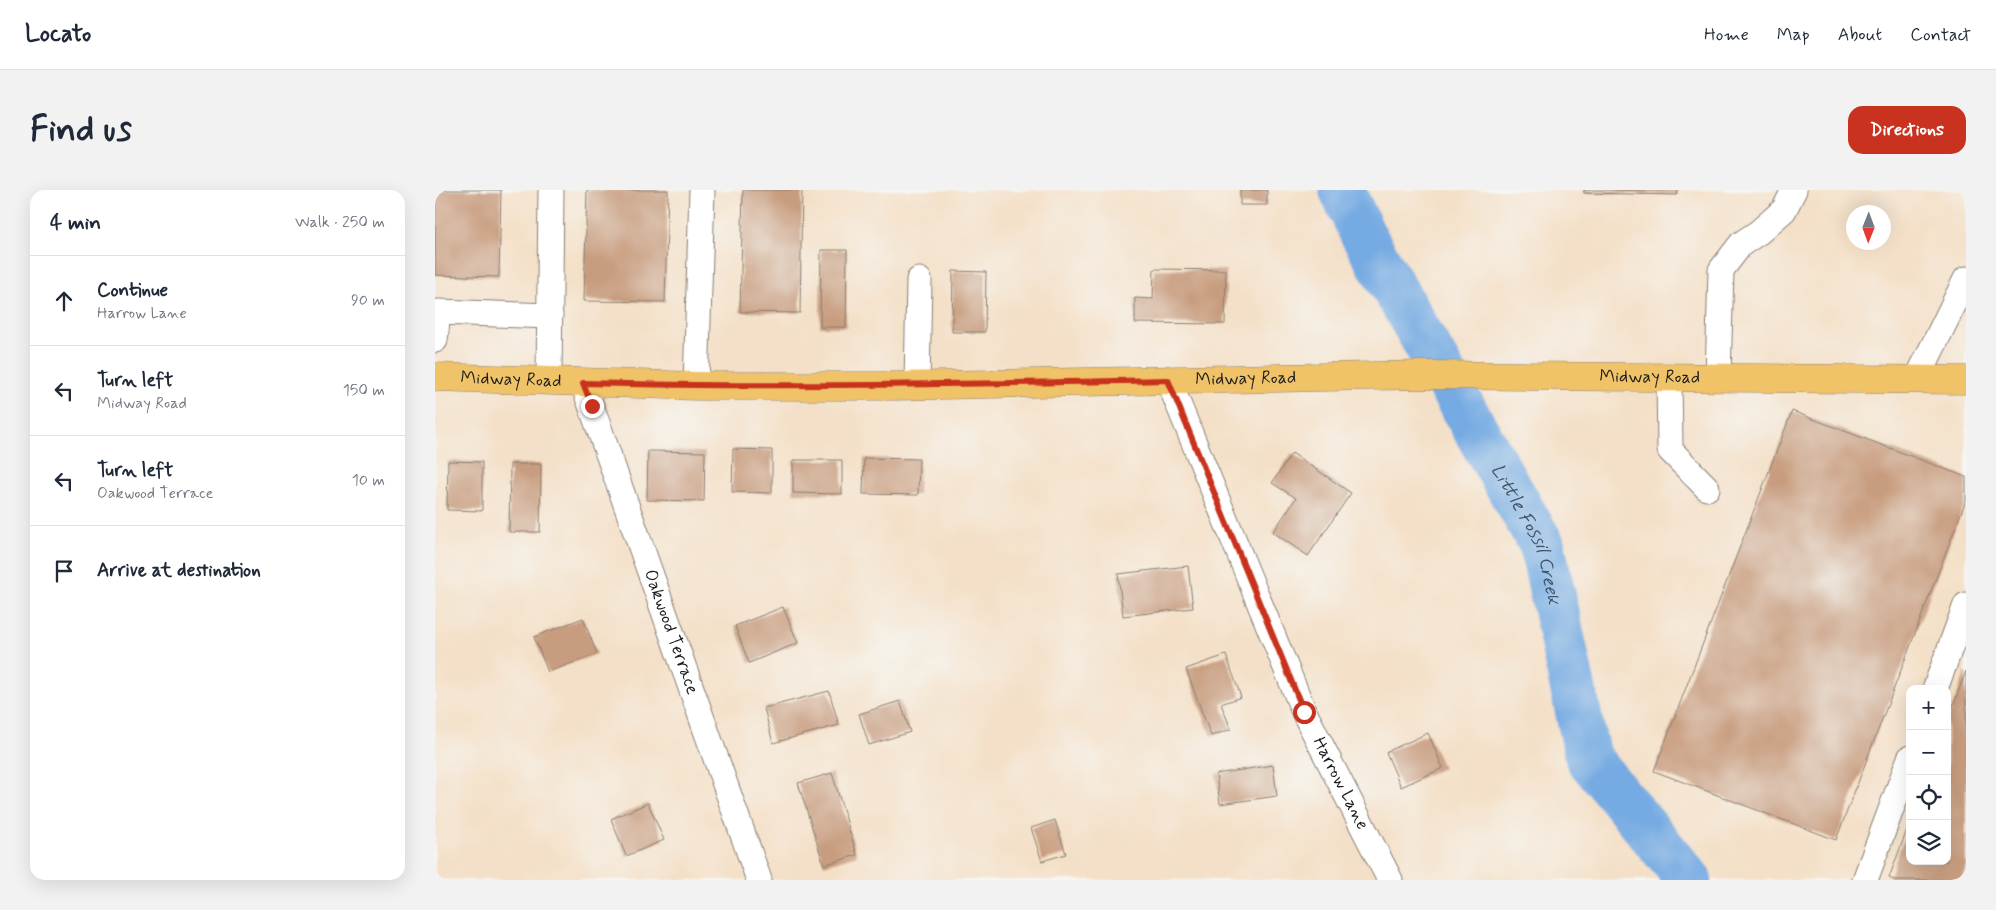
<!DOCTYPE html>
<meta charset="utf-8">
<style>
:root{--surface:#fff;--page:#f2f2f3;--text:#1f2937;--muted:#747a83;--line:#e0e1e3;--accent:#c8321e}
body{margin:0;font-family:Mynerve,sans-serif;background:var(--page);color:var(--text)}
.controls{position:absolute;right:15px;bottom:15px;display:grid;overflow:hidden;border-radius:10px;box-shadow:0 5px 20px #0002}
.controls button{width:45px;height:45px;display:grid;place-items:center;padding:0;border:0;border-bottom:1px solid var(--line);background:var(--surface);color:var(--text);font:25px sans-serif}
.compass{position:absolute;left:1411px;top:15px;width:45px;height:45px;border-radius:50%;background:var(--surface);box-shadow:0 5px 20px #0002;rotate:181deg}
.stop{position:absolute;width:15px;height:15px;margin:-11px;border:4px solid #c8321e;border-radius:50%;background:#fff}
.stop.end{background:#c8321e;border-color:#fff;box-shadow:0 1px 5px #0008}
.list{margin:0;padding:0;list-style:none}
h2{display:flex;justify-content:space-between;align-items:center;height:65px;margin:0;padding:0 20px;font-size:21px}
h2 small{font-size:16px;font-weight:400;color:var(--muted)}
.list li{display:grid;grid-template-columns:32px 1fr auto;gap:15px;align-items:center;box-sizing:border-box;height:90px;padding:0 20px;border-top:1px solid var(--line)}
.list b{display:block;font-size:19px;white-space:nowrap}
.list p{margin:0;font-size:16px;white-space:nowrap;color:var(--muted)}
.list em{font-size:16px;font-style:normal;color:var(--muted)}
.icon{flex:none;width:28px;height:28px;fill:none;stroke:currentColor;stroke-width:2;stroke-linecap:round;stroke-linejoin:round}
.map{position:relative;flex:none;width:1531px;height:690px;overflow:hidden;border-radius:15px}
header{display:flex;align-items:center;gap:30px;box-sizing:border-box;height:70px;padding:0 25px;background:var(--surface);border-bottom:1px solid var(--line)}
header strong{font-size:24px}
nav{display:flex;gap:28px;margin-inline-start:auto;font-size:18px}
.intro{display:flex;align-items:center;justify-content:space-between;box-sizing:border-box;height:120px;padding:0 30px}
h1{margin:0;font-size:35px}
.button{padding:12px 22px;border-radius:15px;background:var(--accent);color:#fff;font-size:18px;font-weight:700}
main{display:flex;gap:30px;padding:0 30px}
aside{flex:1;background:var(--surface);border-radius:15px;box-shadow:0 5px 20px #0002}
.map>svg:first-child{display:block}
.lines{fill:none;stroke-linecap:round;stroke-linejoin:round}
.river{stroke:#75aae2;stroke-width:46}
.building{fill:#c89c7e}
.minor-casing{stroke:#887e72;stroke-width:27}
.major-casing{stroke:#887e72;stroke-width:29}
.minor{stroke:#fff;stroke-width:25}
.major{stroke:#f0c369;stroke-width:28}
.route{stroke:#c8321e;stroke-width:6}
.labels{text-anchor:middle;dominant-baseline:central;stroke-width:4.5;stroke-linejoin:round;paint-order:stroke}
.street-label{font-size:18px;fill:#1c1c1c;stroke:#f6f6f2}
.water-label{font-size:19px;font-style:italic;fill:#40556b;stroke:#f6f6f2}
</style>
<header>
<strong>Locato</strong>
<nav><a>Home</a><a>Map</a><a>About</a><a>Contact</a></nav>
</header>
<div class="intro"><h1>Find us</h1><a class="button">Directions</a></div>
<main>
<aside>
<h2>4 min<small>Walk · 250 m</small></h2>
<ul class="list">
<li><svg class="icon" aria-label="ahead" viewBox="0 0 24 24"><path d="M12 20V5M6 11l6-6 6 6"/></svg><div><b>Continue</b><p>Harrow Lane</p></div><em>90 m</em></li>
<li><svg class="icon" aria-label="left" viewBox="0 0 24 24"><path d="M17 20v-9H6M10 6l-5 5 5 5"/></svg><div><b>Turn left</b><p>Midway Road</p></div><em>150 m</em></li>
<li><svg class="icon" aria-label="left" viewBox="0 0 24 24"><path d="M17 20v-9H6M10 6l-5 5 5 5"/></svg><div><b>Turn left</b><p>Oakwood Terrace</p></div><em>10 m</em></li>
<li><svg class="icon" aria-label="arrive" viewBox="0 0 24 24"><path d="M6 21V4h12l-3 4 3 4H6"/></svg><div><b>Arrive at destination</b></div></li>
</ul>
</aside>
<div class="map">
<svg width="1531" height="690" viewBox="0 0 1531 690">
<rect width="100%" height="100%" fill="#f6f6f2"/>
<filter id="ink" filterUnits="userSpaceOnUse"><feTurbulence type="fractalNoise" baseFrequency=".02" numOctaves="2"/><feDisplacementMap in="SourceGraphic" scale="10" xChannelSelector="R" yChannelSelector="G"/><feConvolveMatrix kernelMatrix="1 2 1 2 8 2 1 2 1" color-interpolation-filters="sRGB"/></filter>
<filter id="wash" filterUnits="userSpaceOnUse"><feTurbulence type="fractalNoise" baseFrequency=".0096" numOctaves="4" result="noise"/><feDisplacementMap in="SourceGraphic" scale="20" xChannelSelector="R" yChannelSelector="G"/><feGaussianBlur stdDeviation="1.12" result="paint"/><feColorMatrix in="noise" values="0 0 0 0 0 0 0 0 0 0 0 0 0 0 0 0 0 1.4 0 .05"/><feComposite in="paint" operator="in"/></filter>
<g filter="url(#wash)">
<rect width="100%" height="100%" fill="#f4e0c8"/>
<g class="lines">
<path class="river" id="s1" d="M907,0L927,43L1107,355L1153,568L1254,690"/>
</g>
<g id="blocks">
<path class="building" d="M0,0H66L64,87L0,85Z
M152,0H233L230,112L149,111Z
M308,0H367L365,123L305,122Z
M805,0H832V15H805Z
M1149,0H1243L1242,5L1149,3Z
M386,60H412L411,137H385Z
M719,79L791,80L790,134L700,133V108L718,109Z
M518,81L551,82L550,142H517Z
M1357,221L1531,287V310L1401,650L1219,581Z
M298,259L337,260V303L297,302Z
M213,261L270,262L269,311L212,310Z
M857,263L916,303L873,366L838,342L861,308L837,293Z
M429,268L484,269L483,305L428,304Z
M358,270H407V304L358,303Z
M13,271L47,272V321L12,320Z
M75,274H106L105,342H74Z
M753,376L758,418L688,426L683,384Z
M348,417L363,453L314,473L300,436Z
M148,428L162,464L113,482L99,447Z
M791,465L806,507L786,514L796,539L776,546L751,479Z
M1531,481V677L1526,690H1459L1454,688L1475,632V671H1512V531Z
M394,501L404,535L338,553L329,518Z
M465,511L475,542L434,555L424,524Z
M993,543L1008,578L966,597L951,562Z
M838,575L842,606L785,614L781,584Z
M397,583L422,665L389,675L363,593Z
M213,613L229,650L191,666L176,629Z
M620,630L631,664L607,671L596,638Z"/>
</g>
</g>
<g filter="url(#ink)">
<use href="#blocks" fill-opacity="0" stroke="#887e72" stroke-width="1"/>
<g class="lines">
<defs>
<g id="minor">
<path d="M0,150L3,122L115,126"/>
<path d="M1234,187L1235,260L1272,298"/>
<path d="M1283,188L1286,80L1306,54L1324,42L1349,20L1359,0"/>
<path id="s2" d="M733,189L869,522L955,690"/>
<path d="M1482,189L1531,89"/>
<path d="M114,191L116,0"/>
<path id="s3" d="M148,193L324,690"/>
<path d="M261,196L267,0"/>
<path d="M482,196L484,90"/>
<path d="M1500,499L1531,415"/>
<path d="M1430,690L1475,568"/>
</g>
<g id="major">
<path id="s4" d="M0,187L261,196H461L987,185L1531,190"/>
</g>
</defs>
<use href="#minor" class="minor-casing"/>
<use href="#major" class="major-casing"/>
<use href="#minor" class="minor"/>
<use href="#major" class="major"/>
</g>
</g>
<g class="lines" filter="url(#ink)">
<path class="route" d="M157,216L148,193C343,198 538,194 733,190L869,522"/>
</g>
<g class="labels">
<g class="street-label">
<text stroke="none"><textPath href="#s4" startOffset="1215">Midway Road</textPath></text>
<text stroke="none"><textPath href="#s4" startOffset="811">Midway Road</textPath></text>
<text stroke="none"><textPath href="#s4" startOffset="76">Midway Road</textPath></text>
<text stroke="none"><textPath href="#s3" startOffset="264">Oakwood Terrace</textPath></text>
<text stroke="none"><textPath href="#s2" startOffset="440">Harrow Lane</textPath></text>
</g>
<g class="water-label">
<text stroke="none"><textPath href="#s1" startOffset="392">Little Fossil Creek</textPath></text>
</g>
</g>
</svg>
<div class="controls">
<button>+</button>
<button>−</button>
<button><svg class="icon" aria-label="locate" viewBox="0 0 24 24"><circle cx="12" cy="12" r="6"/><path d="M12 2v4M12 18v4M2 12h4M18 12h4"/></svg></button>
<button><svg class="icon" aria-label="layers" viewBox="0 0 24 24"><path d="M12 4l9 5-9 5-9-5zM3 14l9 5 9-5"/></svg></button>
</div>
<svg class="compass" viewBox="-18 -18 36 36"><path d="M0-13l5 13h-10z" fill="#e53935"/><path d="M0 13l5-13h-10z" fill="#747a83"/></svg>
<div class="stop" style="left:869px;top:522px"></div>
<div class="stop end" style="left:157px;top:216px"></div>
</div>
</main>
